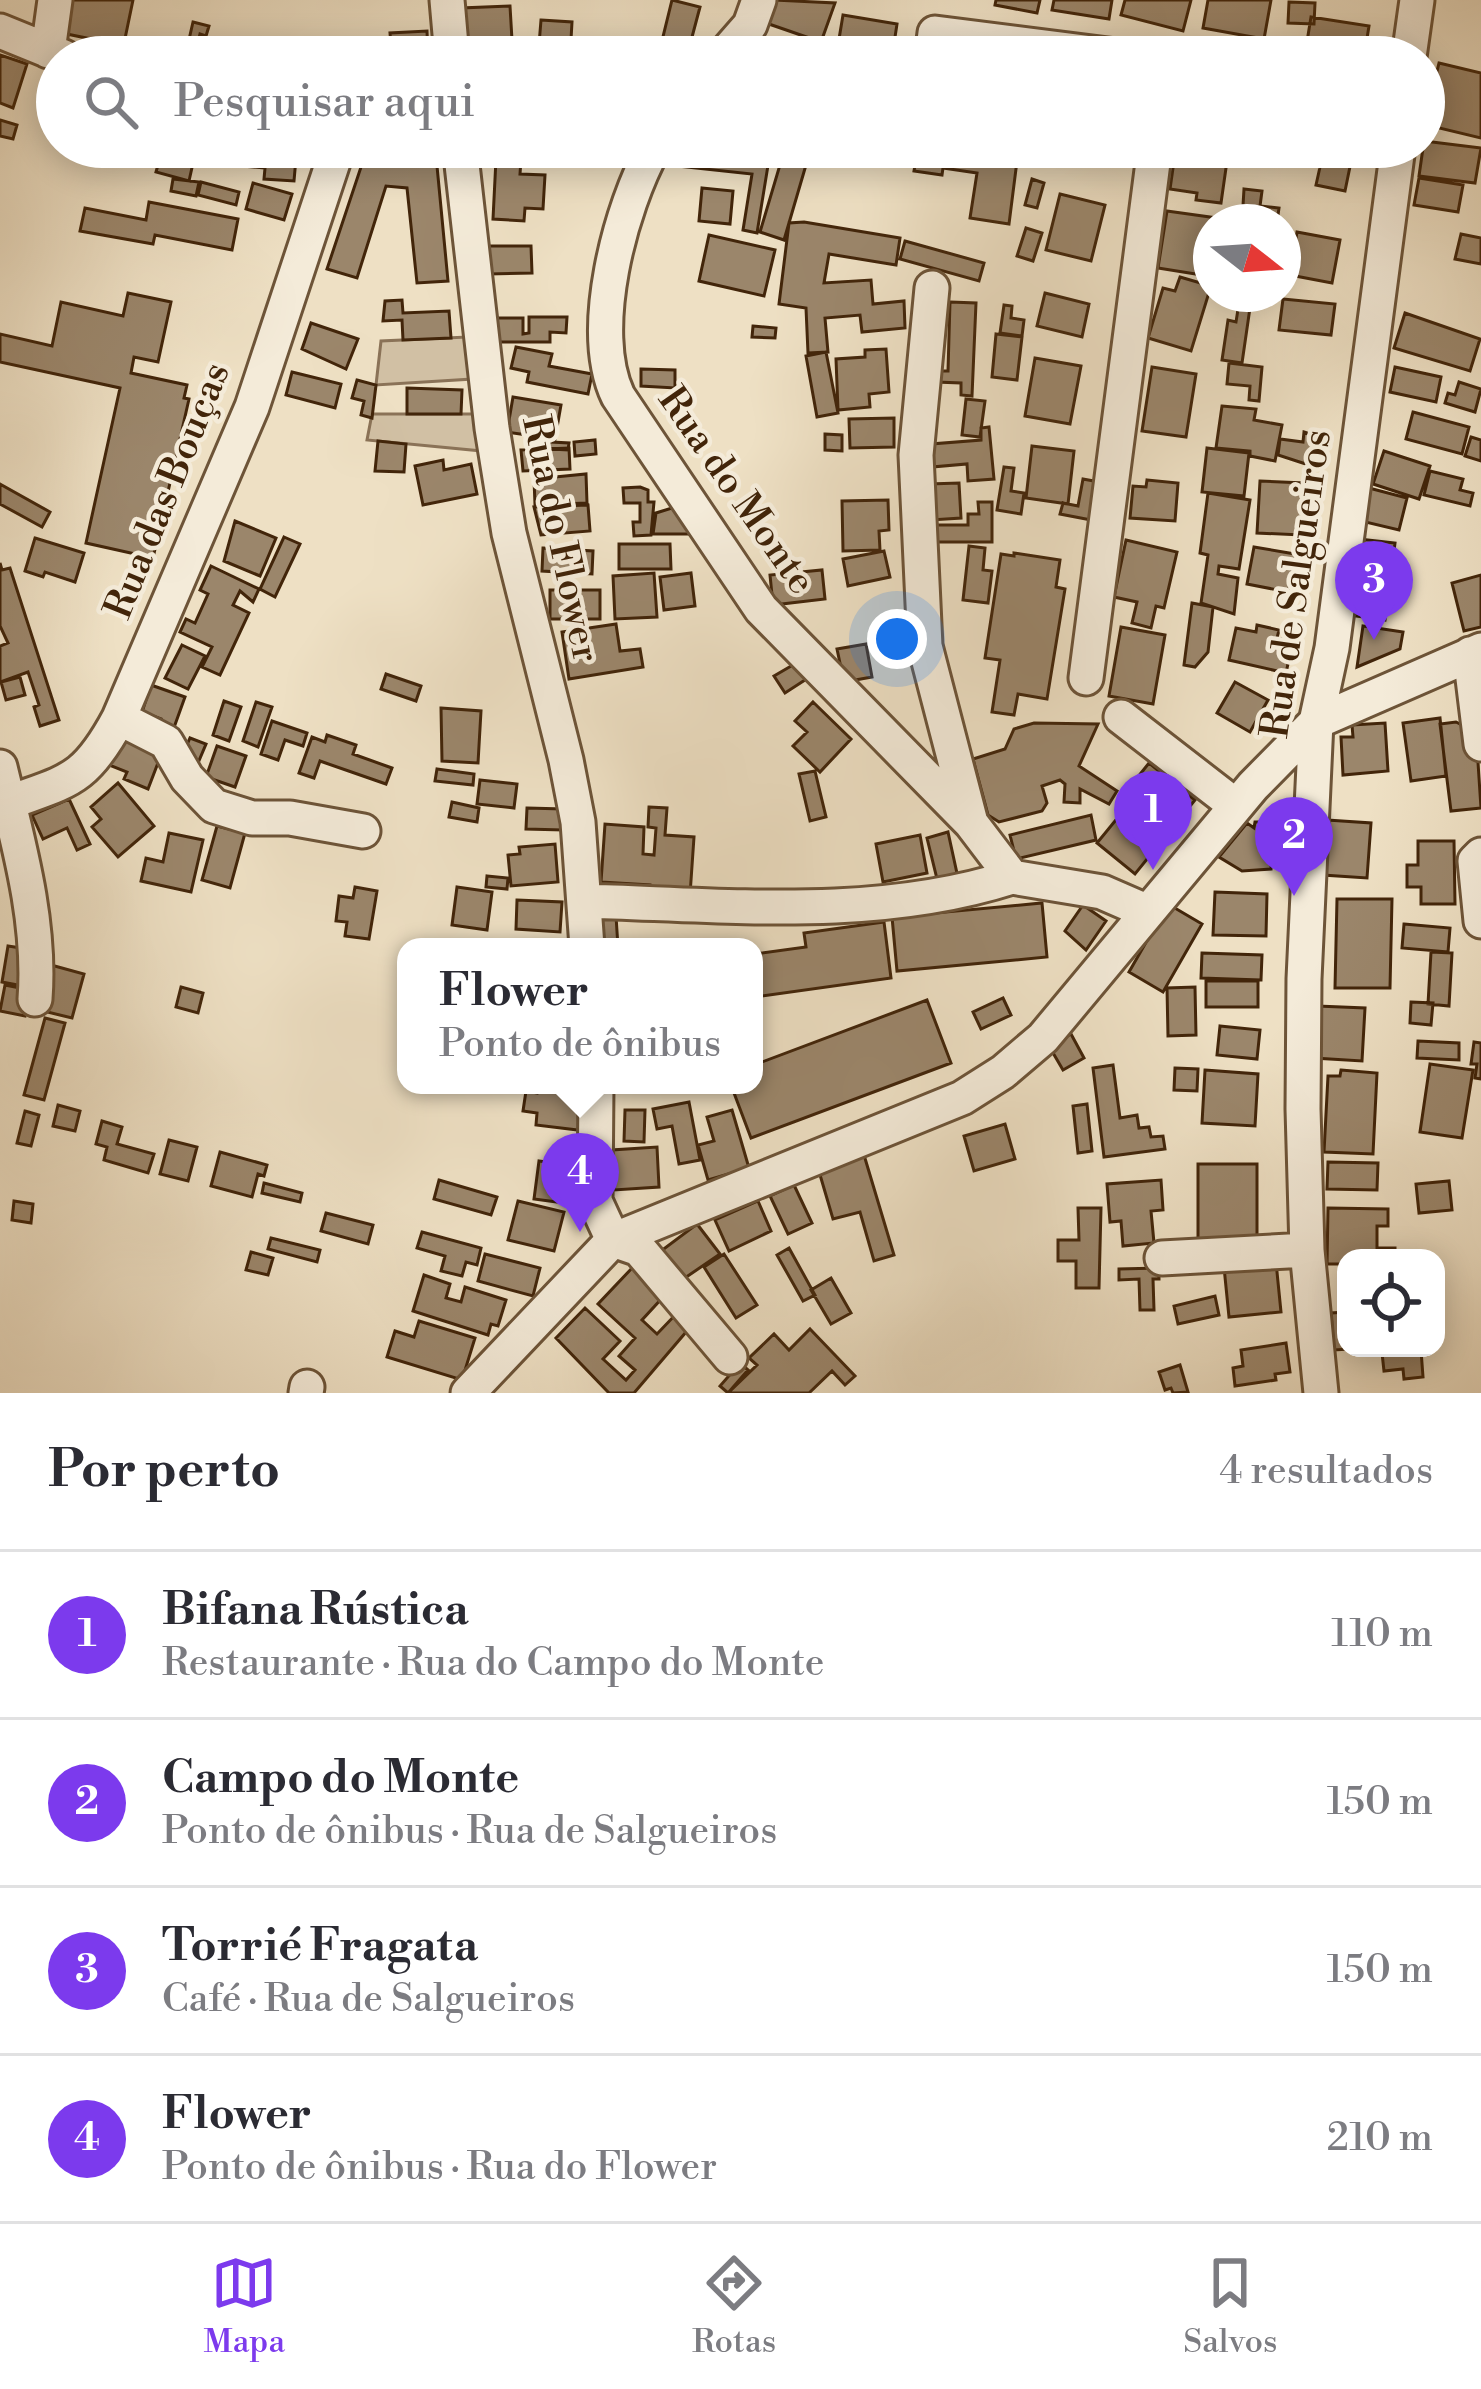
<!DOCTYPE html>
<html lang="pt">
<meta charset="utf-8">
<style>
:root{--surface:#fff;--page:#f2f2f3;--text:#2b2b33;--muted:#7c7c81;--line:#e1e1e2;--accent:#7c3aed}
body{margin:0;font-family:"Libre Bodoni",serif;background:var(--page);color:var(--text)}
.controls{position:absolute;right:36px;bottom:36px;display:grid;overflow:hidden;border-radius:24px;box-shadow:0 6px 30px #0003}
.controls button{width:108px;height:108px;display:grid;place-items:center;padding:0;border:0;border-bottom:3px solid var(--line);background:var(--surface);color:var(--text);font:60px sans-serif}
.compass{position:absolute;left:1193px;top:204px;width:108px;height:108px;border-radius:50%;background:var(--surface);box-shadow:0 6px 30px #0003;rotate:107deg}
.you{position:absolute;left:897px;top:639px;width:42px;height:42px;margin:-30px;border:9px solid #fff;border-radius:50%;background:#1a73e8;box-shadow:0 0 0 18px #1a73e833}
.badge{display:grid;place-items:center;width:78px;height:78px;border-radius:50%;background:var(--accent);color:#fff;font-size:39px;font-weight:700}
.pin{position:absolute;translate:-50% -99px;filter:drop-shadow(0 3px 6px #0008)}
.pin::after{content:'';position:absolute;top:63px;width:42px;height:36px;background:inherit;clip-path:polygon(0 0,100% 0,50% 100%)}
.popup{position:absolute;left:397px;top:938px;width:366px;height:156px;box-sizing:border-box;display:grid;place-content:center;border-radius:24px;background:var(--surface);filter:drop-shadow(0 3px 9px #0005);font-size:39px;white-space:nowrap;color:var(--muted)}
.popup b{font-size:45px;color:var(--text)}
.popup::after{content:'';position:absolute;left:50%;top:100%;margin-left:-24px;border:24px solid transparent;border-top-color:var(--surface)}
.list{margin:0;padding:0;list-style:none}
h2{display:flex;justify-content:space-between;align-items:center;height:156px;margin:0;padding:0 48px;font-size:51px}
h2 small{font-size:39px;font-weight:400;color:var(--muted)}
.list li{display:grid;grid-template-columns:78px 1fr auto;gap:36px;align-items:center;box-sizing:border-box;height:168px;padding:0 48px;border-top:3px solid var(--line)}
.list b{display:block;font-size:45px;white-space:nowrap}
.list p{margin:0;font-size:39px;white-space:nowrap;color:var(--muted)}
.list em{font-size:39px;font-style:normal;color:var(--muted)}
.icon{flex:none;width:66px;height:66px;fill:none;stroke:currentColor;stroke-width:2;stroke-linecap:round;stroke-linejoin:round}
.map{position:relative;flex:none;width:1481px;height:1393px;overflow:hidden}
.search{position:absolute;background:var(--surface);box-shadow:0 6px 30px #0003;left:36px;right:36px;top:36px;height:132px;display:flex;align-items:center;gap:30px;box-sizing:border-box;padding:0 42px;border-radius:66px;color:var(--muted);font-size:45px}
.sheet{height:828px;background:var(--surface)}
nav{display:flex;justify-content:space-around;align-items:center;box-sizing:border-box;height:168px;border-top:3px solid var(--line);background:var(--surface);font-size:33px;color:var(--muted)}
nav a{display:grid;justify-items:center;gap:6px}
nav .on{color:var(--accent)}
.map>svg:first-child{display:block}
.green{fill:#d1c0a4;stroke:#8a7257;stroke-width:3}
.building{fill:#9b866b;stroke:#42250a;stroke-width:3}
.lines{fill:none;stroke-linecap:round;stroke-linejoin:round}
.minor-casing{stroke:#6d5438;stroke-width:39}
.minor{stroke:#f4ebd9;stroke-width:33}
.labels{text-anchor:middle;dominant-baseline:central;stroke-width:9;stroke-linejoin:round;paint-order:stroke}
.street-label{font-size:39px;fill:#42250a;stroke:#f4ebd9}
</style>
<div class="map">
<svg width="1481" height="1393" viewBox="0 0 1481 1393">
<rect width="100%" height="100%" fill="#eee0c4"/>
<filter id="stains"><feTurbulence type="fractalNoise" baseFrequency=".00167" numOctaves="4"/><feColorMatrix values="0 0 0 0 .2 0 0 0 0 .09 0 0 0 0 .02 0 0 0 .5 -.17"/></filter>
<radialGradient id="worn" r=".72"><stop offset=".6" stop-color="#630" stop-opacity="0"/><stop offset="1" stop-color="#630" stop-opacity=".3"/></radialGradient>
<path class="green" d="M467,337L472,379L376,385L381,341Z
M372,414H476L482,451L367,440Z"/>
<path class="building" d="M69,0H133L122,53L89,46L91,39L62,33Z
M672,0L700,7L687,56L660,49Z
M774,0L835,3L821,42L766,23Z
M996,0H1040L1037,13L995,5Z
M1054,0H1112L1109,19L1052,10Z
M1125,0H1191L1183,31L1121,15Z
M1208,0H1271L1264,39L1203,28Z
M1289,2L1315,3L1314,24L1288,23Z
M510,6L513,57H464L461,8Z
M843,15L897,24L892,57H836Z
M1311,17L1369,26L1364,57L1305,54Z
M541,20L572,22L570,57H538Z
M193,22L209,26L206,36L200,34L197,46L188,44Z
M427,31L428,57H392L390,33Z
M0,55L27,64L13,108L0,103Z
M1439,63L1481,73V138L1435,127L1442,99L1431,96Z
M0,120L17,125L13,139L0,136Z
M1424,141L1481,148L1475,183L1419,176Z
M219,147H297L294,181L264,179L265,168L218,164Z
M660,147L730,151L731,147H771L757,233L743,230L752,174L658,164Z
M1310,147H1354L1345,191L1316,185L1320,167L1307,164Z
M918,148L1017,161L1009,224L970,218L977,173L943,168L942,175L914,171Z
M161,154L193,163L189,181L156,172Z
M1175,154L1227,161L1221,203L1196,200L1197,193L1170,189Z
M399,155L437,166L448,281L417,283L407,188L386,186L357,278L327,269L363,161Z
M782,158L806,165L784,240L760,232Z
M496,159L521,160L520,174L545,175L543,209L525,208L524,221L493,219Z
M1419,178L1463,185L1458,212L1414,205Z
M173,179L199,182L196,196L171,191Z
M1032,179L1044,183L1037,208L1025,205Z
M201,182L239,192L236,205L198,195Z
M253,183L292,194L284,220L246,209Z
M702,188L733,191L730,224L699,221Z
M1244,189L1262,191L1260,206L1279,208L1277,222H1242Z
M1060,194L1105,205L1091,261L1046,250Z
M149,202L238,219L232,250L155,235L153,244L80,231L85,208L146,220Z
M1167,211L1217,218L1211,222L1208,276L1158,268Z
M804,222L900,238L896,265L829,254L824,283L871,280L873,304L904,301L905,328L862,332L860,315L825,318L828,352L808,353L806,308L779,304L789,223Z
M1026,228L1042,233L1033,261L1017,256Z
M1297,232L1340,240L1332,283L1290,275Z
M1461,234L1481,238V264L1455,259Z
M709,235L775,250L764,296L699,281Z
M905,241L984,263L979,281L900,259Z
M489,246H531L532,273L489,274Z
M1180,277L1211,286L1191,351L1148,338L1163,288L1175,291Z
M128,293L171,302L158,362L134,357L131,373L187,385L184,398L189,399L153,558L86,543L120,388L0,362V334L52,346L61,302L123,316Z
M1045,293L1089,304L1082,337L1037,326Z
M1230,294H1252L1242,363L1222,360L1228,320L1236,322L1239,303L1229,302Z
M1283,299L1335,304L1331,335L1279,330Z
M402,300L403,313L449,311L451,338L403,340L402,320L383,321L385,301Z
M950,302L976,303L972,396L961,395V383L936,382V371H948Z
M1004,305L1012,306L1011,318L1024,320L1022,336L1000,333Z
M1405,313L1480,339L1470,371L1394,348Z
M529,317H567L566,333L550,332V342H489V318H523V334L529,333Z
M311,323L358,339L346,369L302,349Z
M753,326L776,328L775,338L752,337Z
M996,334L1022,337L1017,380L992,377Z
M516,347L552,354L549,366L592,374L588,394L527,382L529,372L511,368Z
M886,349L889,392L869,394L870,407L838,410L836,359L865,357V350Z
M826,352L838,413L817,417L806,356Z
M1035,358L1081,366L1070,424L1025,416Z
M1229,363L1262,367L1259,401L1249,400L1250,386L1227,384Z
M1152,367L1196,374L1186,437L1142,431Z
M1395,367L1441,377L1436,402L1390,392Z
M641,369L675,370V388L641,386Z
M292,372L341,384L335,408L286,395Z
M357,380L376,385L372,418L361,415L364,401L352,398Z
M1459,382L1481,389L1475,412L1445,403L1448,393L1455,395Z
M407,388L462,390L461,414H407Z
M513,397L561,405L555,439L507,432Z
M966,399L985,401L980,437L962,435Z
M1222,406L1256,409L1254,420L1282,425L1275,461L1250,456V451L1216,448Z
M1413,412L1469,427L1462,454L1406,439Z
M894,418V447L850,448L849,419Z
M989,427L994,479L968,481L967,464L920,468L919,445L981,440V428Z
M1304,432L1326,439L1318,468L1278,455L1280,439L1303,442Z
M825,434L842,435V451L825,450Z
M1471,437L1481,440V461L1465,456Z
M595,440L596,454L575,456L574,442Z
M378,441L406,444L404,472L375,471Z
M532,441L569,443L568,450L532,448Z
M1032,446L1074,451L1068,504L1026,498Z
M569,448L570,469L523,471L521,450Z
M1207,448L1249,453L1244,496L1202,492Z
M1384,451L1430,466L1419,499L1373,484Z
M443,460L444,470L471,464L477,494L423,505L415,466Z
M1004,467L1014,468L1011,491L1024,493L1021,514L997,510Z
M1430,471L1463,479L1460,490L1473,493L1470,506L1424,495Z
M586,474L587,503L535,505L534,479Z
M1083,479L1099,482L1091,520L1060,514L1063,503L1078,506Z
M1147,480L1178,483L1175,521L1130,518L1133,486L1146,487Z
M1260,481L1304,483L1301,535L1257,533Z
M959,483L961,518L931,520L929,484Z
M0,484L50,512L42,527L0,504Z
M640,487L648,490V502H654L651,535L634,536L633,522H640V503H624L623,488Z
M1369,488L1407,498L1399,530L1361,521Z
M1208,493L1250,500L1239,569L1219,566L1218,574L1238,578L1234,614L1201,603L1208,555L1200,553Z
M888,500L889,530L879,531L880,550L843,551L842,501Z
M978,502H992V542H936V525H968V514H979Z
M588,505L590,531L541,535L534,507Z
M675,507L693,534H653L656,513Z
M235,521L276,538L260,576L224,561Z
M284,537L300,544L275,597L260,589Z
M35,538L84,553L75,582L45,572L43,577L25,571Z
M1359,539L1395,543L1385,620L1349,615Z
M1126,540L1177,552L1164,608L1156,606L1151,628L1132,623L1137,602L1114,597Z
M619,544H670L671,569H619Z
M969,546L985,548L983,570L992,571L988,603L963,600Z
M1254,547L1295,554L1288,592L1247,584Z
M543,548L593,551L592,574L542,571Z
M884,551L890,577L848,586L843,559Z
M1014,553L1060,560L1056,587L1065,589L1047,699L1018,694L1014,715L992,712L1000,660L985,658L1001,554L1014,556Z
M0,563L2,570L10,568L59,720L40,726L34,707L39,705L28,672L0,682V646L8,643L0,626Z
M211,566L259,589L253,602L240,591L233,605L249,613L220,675L202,667L212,647L180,632L186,619L195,623L208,594L200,590Z
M822,570L825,599L773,605L770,575Z
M654,573L657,617L615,619L613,576Z
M691,573L695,606L664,610L660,577Z
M1481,575V627L1464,631L1452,583Z
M550,590H600V619H550Z
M1192,603L1213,607L1208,652L1195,667L1184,665Z
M616,624L620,651L640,649L643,667L569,679L562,632Z
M1257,625L1279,630L1277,638L1293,641L1286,673L1229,660L1236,628L1256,632Z
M1363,626L1403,632L1400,649L1357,667Z
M1121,627L1165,635L1153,704L1109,696Z
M866,644L872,677L844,682L837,649Z
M182,645L205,656L188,689L165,678Z
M798,662L808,678L785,693L774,676Z
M386,674L421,686L416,701L381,689Z
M20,677L25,695L6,700L1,682Z
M1235,682L1268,700L1250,732L1217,713Z
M151,685L185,697L172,733L158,728L161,719L142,712Z
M224,701L241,707L229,741L213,735Z
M256,702L272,707L258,747L243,741Z
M813,702L851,739L820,772L793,746L807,732L795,721Z
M441,708L481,711L478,763L442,761Z
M1440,718L1446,776L1411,781L1403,723Z
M272,721L307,733L303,746L285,740L278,760L261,754Z
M1456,722L1476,732L1481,808L1451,811L1440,724Z
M1034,723L1098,724L1079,766L1117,791L1109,804L1080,789V803L1064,802L1065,784L1060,780L1042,786L1047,803L1042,811L999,822L988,815L973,759L1005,749L1014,729Z
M1385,723L1388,771L1343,775L1341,737H1353L1352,725Z
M327,735L356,745L353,754L392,768L386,784L320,761L314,778L299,773L312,737L325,742Z
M190,738L206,744L198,763L182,756Z
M120,739L161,755L148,789L124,779L127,772L109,765Z
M217,746L246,756L235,787L206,777Z
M1149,763L1195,800L1135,874L1097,843L1133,799L1125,793Z
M437,769L474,774L473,785L435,781Z
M815,771L826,817L810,821L799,774Z
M480,780L517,784L514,808L477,804Z
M118,783L154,826L118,857L92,827L101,819L91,807Z
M69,799L90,844L77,850L67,828L43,839L32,815Z
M452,802L479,808L477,822L449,817Z
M649,807L667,808L665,835L694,837L690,895L650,892V885L601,882L605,824L644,827L643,854L654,855L656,828L648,827Z
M527,808L563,809V830L526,829Z
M1091,815L1096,840L1016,859L1010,835Z
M1327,820L1371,823L1367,878L1323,875Z
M1255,822H1272L1271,869L1242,871L1219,857L1247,823L1254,828Z
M217,826L245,833L230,888L202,880Z
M948,832L958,878L938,883L927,838Z
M169,833L203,840L191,892L141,881L146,858L163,862Z
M920,835L927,873L883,882L876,844Z
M1418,841H1454L1455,904H1421V887H1407V865H1418Z
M555,844L558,882L511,886L508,855L520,854L519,847Z
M487,876L508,878L507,889L486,887Z
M355,887L377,891L369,939L345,936L347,922L336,921L339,896L353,898Z
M457,887L492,892L487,930L452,925Z
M1215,892L1267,894L1266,936L1213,935Z
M1337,899H1392L1390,988H1335Z
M517,900L562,902L560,932L516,929Z
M1042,903L1047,957L897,971L892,917Z
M1168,904L1202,924L1163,992L1129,972Z
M1083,905L1106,921L1086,950L1065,931Z
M616,916L618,947H595L593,917Z
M884,922L891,978L754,997V954L806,947L804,933Z
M1404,924L1450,928L1448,952L1402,948Z
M8,946L34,950L28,987L2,982Z
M1431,952L1452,953L1449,1006L1428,1004Z
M1202,953L1262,955L1261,980L1201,978Z
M51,965L84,974L72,1018L39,1010Z
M1206,981H1258V1007H1206Z
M5,985L30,990L25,1016L0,1011Z
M181,987L203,993L198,1013L176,1007Z
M1195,987L1196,1035L1168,1036L1167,988Z
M1003,998L1011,1015L981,1029L973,1012Z
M927,1000L951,1063L751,1138L731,1085H754V1065Z
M1411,1002L1433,1003L1431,1025L1410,1023Z
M1317,1006L1365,1008L1362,1061L1314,1058Z
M45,1018L65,1023L44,1100L24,1095Z
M1220,1026L1260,1030L1257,1059L1217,1055Z
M1071,1034L1084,1058L1063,1070L1049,1046Z
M1418,1041L1459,1043V1060L1417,1058Z
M1474,1042L1481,1043V1079L1475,1078L1477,1064H1471Z
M1430,1064L1473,1070L1462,1138L1420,1132Z
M1113,1065L1120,1118L1137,1115L1139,1128L1149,1127L1151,1137L1163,1136L1165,1149L1104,1157L1093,1068Z
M1175,1068L1198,1069L1197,1091L1174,1090Z
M1205,1070L1258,1074L1255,1126L1202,1123Z
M1341,1070L1377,1073L1373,1154L1324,1152L1328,1076H1340Z
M538,1085H591L586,1131L536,1125L537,1113L523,1111L526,1091L537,1093Z
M689,1102L700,1160L679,1164L672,1126L657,1129L653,1109Z
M1087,1104L1092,1151L1078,1153L1073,1106Z
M58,1105L80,1111L75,1131L53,1126Z
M625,1110H645L644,1142L624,1141Z
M732,1110L749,1168L708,1180L698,1145L714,1141L707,1117Z
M25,1111L39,1115L31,1146L17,1143Z
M102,1121L122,1127L117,1144L154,1154L148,1173L104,1160L107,1147L96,1144Z
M1005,1124L1015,1159L974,1171L964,1136Z
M169,1140L197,1147L188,1181L160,1174Z
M657,1147L659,1187L614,1190L612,1150Z
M220,1152L267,1165L264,1176L258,1174L252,1197L211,1186Z
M864,1155L894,1255L874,1261L860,1212L833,1219L818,1168Z
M539,1161L577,1166L572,1204L534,1199Z
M1328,1162L1378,1163L1377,1190L1327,1189Z
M1198,1164H1257V1249H1198Z
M439,1180L497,1197L491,1215L434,1199Z
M1161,1180L1163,1210L1151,1211L1154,1243L1123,1246L1121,1221L1110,1222L1107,1184Z
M1449,1181L1452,1210L1419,1213L1416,1184Z
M264,1183L302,1193L300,1202L262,1193Z
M794,1185L812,1223L788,1234L770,1196Z
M14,1201L33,1204L31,1223L12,1220Z
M518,1201L564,1212L554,1251L508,1240Z
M758,1201L771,1231L729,1251L715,1220Z
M1078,1208H1101L1099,1288H1076V1261H1058V1240H1079Z
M1328,1208L1388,1209V1226H1377V1248H1395V1258H1346V1264H1327Z
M326,1213L373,1225L368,1244L321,1231Z
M697,1224L720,1254L679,1282L657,1254Z
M422,1232L481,1248L477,1265L466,1262L462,1276L441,1271L445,1256L417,1248Z
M271,1238L320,1250L317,1262L268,1249Z
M789,1248L815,1295L803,1301L777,1255Z
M251,1252L273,1258L268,1275L246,1270Z
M485,1254L540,1268L533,1296L478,1281Z
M724,1254L757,1305L736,1318L704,1267Z
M1276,1262L1281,1312L1229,1317L1224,1267Z
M633,1267L664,1296L642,1320L657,1334L678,1312L692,1325L634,1393H609L556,1338L585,1308L620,1341L603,1359L626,1380L635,1370L619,1356L635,1338L598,1304Z
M1159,1268V1279H1153L1154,1310H1140L1139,1279L1119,1280V1269Z
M424,1275L450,1284L446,1298L461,1302L465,1287L506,1300L498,1326L491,1324L488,1335L413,1311Z
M831,1278L851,1313L831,1324L811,1290Z
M1215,1296L1219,1315L1178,1324L1174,1306Z
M1346,1312V1348H1368L1334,1350L1331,1313Z
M419,1321L475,1338L462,1380L387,1357L395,1331L414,1337Z
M810,1329L855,1376L845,1385L832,1371L809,1393H728L757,1365L749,1358L774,1334L789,1350Z
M1286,1343L1290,1372L1275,1374L1276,1380L1235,1386L1233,1368L1243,1366L1241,1350Z
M1421,1350L1423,1377L1404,1379L1403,1369L1384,1371L1382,1353Z
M740,1363L748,1370L728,1393L720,1386Z
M1180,1365L1188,1392L1173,1393L1171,1388L1165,1390L1159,1372Z"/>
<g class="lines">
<defs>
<path id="minor" d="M447,0L452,57
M0,31L64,57
M48,51L55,0
M722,57L750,25L759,0
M932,57L935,33L1124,57
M1409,57L1417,0
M460,147L492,428L509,533L566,760L578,822L587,947
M654,147C620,208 587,331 618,396L761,609L971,823L1012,877L1102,892L1148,912
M932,288L916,455L925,646L970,819
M1470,654L1481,744
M1086,678L1155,147
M1121,717L1236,806
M119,718L166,742L187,778L214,806L252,818H290L363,831
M0,767C18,842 41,921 35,999
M0,806C67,780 83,785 119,718L252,407L338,147
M1481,855L1475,861L1481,921
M584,901C726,905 875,921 1012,877
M596,1085L595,1201L613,1240
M613,1240L639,1249L730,1357
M1162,1258L1307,1250
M306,1393L307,1387
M468,1393L613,1240L962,1098L1003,1072L1043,1038L1253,786L1316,722L1481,650
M1321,1393L1307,1250L1303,1109L1304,979L1316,722L1332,648L1398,147"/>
</defs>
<use href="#minor" class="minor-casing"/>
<use href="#minor" class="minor"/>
</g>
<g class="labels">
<g class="street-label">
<text transform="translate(168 491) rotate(-68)">Rua das Bouças</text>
<text transform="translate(736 491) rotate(55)">Rua do Monte</text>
<text transform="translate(560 539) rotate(78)">Rua do Flower</text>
<text transform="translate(1297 584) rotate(-82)">Rua de Salgueiros</text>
</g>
</g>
<rect width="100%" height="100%" filter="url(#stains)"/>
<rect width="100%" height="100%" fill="url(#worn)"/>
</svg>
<div class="controls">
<button><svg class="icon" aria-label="locate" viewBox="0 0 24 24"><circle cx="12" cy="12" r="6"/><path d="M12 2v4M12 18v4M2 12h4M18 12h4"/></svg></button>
</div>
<svg class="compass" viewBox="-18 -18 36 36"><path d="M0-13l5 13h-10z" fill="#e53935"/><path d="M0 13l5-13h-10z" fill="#7c7c81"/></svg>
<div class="you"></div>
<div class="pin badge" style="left:1153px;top:870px">1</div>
<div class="pin badge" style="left:1294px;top:896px">2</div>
<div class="pin badge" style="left:1374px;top:640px">3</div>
<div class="pin badge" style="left:580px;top:1232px">4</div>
<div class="popup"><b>Flower</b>Ponto de ônibus</div>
<div class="search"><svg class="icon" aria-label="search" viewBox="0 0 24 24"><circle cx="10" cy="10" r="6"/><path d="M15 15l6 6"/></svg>Pesquisar aqui</div>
</div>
<section class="sheet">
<h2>Por perto<small>4 resultados</small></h2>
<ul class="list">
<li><span class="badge">1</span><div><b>Bifana Rústica</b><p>Restaurante · Rua do Campo do Monte</p></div><em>110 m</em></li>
<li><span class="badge">2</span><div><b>Campo do Monte</b><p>Ponto de ônibus · Rua de Salgueiros</p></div><em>150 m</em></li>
<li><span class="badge">3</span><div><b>Torrié Fragata</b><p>Café · Rua de Salgueiros</p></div><em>150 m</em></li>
<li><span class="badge">4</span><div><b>Flower</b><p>Ponto de ônibus · Rua do Flower</p></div><em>210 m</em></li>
</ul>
</section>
<nav>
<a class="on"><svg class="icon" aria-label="map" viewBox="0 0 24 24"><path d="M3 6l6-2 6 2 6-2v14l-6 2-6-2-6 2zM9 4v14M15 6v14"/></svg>Mapa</a>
<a><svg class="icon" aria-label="directions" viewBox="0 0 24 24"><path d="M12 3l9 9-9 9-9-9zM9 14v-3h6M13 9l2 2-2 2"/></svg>Rotas</a>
<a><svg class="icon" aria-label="saved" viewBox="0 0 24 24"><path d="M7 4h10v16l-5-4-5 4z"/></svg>Salvos</a>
</nav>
